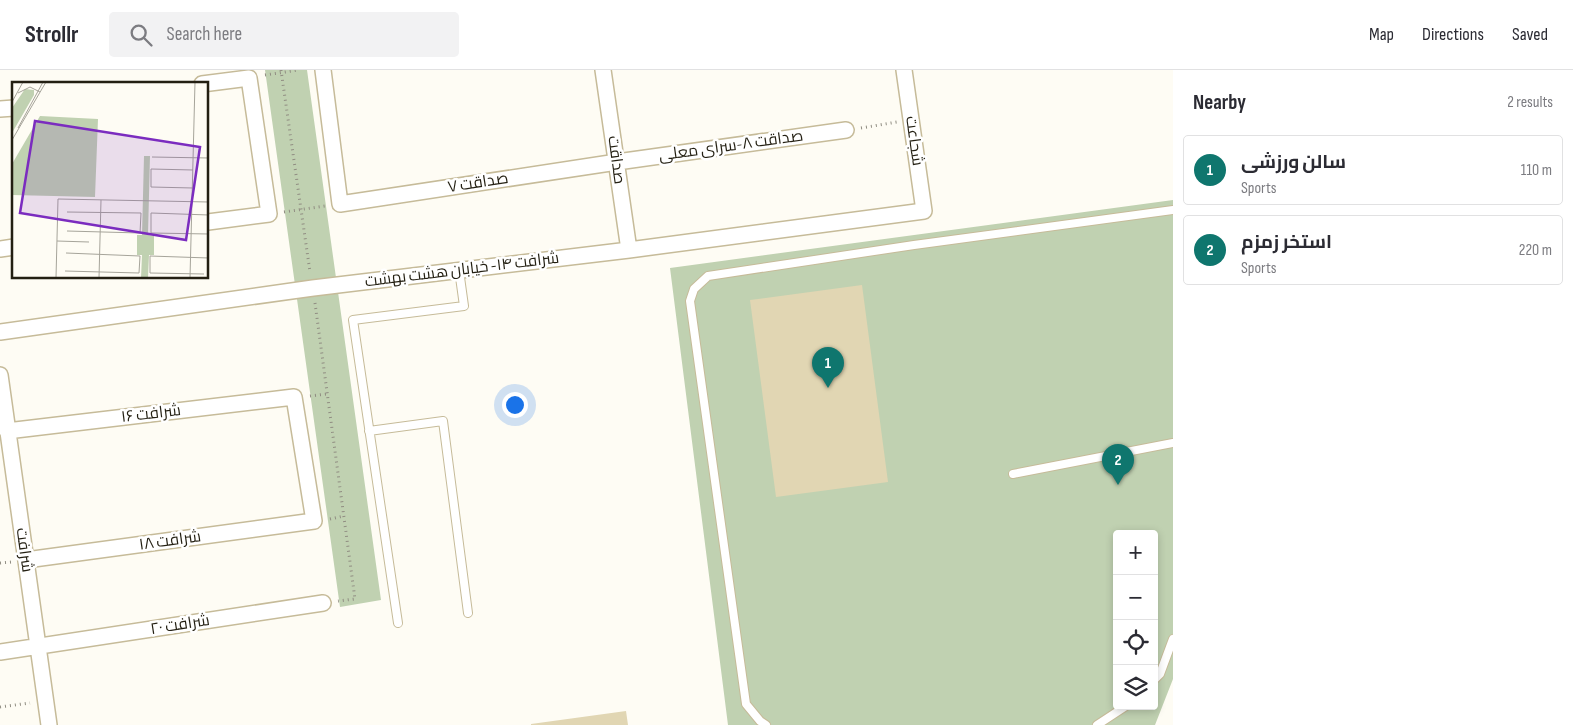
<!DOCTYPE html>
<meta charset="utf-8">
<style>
:root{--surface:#fff;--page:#f2f2f3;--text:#2b2b33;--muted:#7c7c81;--line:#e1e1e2;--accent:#0f766e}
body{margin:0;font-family:"Sofia Sans Condensed",Cairo,sans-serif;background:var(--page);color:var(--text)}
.controls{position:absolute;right:15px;bottom:15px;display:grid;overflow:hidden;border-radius:5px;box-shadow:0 2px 8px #0003}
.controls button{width:45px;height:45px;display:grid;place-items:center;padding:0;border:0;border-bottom:1px solid var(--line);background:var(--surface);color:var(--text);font:25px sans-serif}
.you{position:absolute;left:514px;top:334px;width:18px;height:18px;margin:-12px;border:4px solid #fff;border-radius:50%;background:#1a73e8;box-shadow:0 0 0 8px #1a73e833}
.badge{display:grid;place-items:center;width:32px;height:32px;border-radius:50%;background:var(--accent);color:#fff;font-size:16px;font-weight:700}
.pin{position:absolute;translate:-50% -41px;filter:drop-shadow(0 1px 2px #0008)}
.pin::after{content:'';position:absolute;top:26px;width:18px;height:15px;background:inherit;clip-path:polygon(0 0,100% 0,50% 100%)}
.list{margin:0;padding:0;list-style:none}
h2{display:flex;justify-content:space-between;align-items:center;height:65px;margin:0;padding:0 20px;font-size:21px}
h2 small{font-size:16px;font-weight:400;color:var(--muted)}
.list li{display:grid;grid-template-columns:32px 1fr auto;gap:15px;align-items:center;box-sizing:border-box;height:70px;margin:0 10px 10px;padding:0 10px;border:1px solid var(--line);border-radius:5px}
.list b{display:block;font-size:19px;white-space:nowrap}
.list p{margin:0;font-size:16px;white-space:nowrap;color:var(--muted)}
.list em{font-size:16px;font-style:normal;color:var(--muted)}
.icon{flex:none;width:28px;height:28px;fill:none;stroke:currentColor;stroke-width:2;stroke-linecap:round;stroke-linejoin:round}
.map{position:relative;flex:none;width:1173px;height:655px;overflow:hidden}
header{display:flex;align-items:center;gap:30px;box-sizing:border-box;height:70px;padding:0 25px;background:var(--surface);border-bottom:1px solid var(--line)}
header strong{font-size:24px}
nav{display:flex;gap:28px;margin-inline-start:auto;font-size:18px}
.search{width:350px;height:45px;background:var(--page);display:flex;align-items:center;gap:12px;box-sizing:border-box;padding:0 18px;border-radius:5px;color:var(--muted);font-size:19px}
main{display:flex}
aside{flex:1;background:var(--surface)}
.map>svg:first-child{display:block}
.green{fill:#c0d1b1;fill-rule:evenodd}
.building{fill:#e1d6b3}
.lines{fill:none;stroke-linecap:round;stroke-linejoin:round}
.service-casing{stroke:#c6bb99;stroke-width:10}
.minor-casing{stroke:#c6bb99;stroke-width:18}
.path{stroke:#908d82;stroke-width:3;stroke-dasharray:1 4;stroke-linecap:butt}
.service{stroke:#fff;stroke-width:8}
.minor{stroke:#fff;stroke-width:15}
.labels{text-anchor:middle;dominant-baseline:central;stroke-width:5;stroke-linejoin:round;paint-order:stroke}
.street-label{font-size:16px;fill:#231f12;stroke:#fff}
.inset-road{fill:none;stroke:#a6a49a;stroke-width:1}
.view{fill:#7b2cbf;fill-opacity:0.15;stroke:#7b2cbf;stroke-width:2.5}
.inset-edge{fill:none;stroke:#231f12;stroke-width:2.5}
</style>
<header>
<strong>Strollr</strong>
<div class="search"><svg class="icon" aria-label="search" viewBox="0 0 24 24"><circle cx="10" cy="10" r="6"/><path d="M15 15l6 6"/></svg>Search here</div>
<nav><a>Map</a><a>Directions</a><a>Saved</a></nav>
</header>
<main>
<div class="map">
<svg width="1173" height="655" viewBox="0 0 1173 655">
<rect width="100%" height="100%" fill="#fefcf4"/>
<path class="green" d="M265,0H307L381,530L340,537Z
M1173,130V609L1155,655H728L670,198ZM1117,464H1154V636H1117Z"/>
<path class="building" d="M862,215L888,412L776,427L750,230Z
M626,641L628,655H531V654Z"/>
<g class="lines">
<defs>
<path id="service" d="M369,361L443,351L468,543
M1013,404L1173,373
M398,553L353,250L464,236L459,200
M1154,610L1160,604L1173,569
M766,655L760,651L746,634L690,231L694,219L708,206L914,175L1173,140
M1097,655L1126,636"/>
<path id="minor" d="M323,0L340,134L617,92L846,60
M603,0L629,180
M202,14L249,8L269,144L208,152
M0,39L14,38
M0,179L14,177
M0,262L313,218L629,180L924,141L904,0
M0,305L49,655
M7,361L294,327L314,451L26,490
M0,582L323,533"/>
</defs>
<use href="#service" class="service-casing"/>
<use href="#minor" class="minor-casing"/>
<path class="path" d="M281,0L310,202
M265,5L299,0
M861,58L897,52
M284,142L325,136
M315,233L355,529L338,531
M310,326L327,324
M330,449L344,446
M0,493L12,492
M0,637L30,633"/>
<use href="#service" class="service"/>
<use href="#minor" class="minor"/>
</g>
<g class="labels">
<g class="street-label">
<text transform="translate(914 71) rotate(82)">شجاعت</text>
<text transform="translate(731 76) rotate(-8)">صداقت ۸-سرای معلی</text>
<text transform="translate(616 90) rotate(82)">صداقت</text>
<text transform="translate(478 113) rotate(-9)">صداقت ۷</text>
<text transform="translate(462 200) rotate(-7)">شرافت ۱۴- خیابان هشت بهشت</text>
<text transform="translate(151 344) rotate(-7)">شرافت ۱۶</text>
<text transform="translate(170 471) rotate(-8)">شرافت ۱۸</text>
<text transform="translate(24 480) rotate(82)">شرافت</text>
<text transform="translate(180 555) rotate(-9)">شرافت ۲۰</text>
</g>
</g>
<g transform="translate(12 12)">
<rect width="196" height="196" fill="#fefcf4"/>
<path d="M13,7L22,8V13L0,51V26ZM28,34L86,37L83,115L0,113V82ZM132,74H138L136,153L142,154V173H137L136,196H129L130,173H125V153H130Z" fill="#c0d1b1"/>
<path class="inset-road" d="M6,11L18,5L28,10M0,20L11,0M6,46L31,0M0,58L34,0M140,75L197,76M181,106L139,105V87L181,88M197,133L139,131V151L197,152M55,149L128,151L129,131L55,130M45,159L77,160M53,189L127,191L128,174L54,171M138,191V174L197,176M138,191L192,192M44,196L46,117L197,120M87,196L89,118M178,196L183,0"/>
<path class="view" d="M23,39L188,65L174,158L8,131Z"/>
<rect width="196" height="196" class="inset-edge"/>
</g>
</svg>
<div class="controls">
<button>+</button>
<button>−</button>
<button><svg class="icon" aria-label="locate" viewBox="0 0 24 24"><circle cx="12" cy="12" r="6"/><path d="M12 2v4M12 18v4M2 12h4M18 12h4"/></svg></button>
<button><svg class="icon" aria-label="layers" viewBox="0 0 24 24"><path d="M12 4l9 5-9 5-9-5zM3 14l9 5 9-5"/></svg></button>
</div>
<div class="you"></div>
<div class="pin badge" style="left:828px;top:318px">1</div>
<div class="pin badge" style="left:1118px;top:415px">2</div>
</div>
<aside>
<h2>Nearby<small>2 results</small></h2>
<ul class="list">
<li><span class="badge">1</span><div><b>سالن ورزشی</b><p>Sports</p></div><em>110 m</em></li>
<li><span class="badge">2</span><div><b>استخر زمزم</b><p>Sports</p></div><em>220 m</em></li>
</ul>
</aside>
</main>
